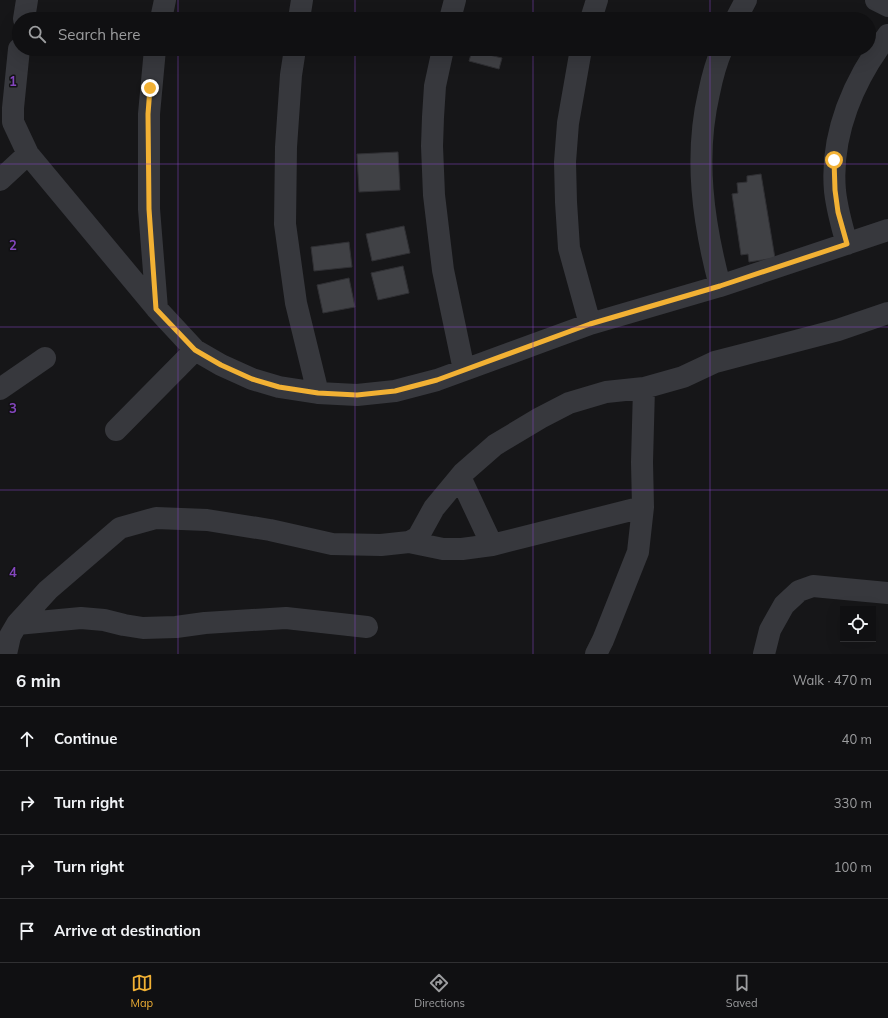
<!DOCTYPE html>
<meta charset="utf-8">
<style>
:root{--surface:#101012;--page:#19191b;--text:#f1f3f6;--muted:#9c9d9f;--line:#303032;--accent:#f2b134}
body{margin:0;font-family:Mulish,sans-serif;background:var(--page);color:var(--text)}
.controls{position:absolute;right:12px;bottom:12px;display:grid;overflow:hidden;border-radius:0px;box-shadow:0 4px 16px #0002}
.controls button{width:36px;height:36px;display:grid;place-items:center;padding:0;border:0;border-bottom:1px solid var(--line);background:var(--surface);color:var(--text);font:20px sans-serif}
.stop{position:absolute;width:12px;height:12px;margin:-9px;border:3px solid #f2b134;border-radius:50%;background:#fff}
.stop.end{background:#f2b134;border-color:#fff;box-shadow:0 1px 4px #0008}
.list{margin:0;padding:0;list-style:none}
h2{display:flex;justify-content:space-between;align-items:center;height:52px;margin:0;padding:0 16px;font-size:17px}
h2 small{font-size:13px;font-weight:400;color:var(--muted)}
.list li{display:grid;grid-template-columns:26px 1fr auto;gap:12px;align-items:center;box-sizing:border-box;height:64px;padding:0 16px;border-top:1px solid var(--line)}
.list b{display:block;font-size:15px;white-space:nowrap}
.list em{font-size:13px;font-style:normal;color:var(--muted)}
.icon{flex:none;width:22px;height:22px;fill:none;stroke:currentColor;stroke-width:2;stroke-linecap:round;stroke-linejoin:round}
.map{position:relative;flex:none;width:888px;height:654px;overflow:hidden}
.search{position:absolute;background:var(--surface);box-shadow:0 4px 16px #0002;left:12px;right:12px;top:12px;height:44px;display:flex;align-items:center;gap:10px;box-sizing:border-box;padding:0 14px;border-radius:22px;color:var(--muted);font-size:15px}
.sheet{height:308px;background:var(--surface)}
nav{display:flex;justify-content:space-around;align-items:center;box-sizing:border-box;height:56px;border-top:1px solid var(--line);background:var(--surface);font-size:11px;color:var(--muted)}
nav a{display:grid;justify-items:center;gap:2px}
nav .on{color:var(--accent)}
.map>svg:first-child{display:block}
.building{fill:#404145;stroke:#303034}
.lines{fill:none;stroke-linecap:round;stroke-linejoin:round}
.minor{stroke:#37383d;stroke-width:22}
.route{stroke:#f2b134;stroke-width:5}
.grid{fill:none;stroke:#8446be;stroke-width:1;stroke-opacity:0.55}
.grid-label{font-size:13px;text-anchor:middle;font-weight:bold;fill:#8446be;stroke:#111113;stroke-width:3;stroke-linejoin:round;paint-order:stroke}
</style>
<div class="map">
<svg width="888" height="654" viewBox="0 0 888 654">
<rect width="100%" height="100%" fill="#161618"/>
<path class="building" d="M472,51L502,58L499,69L469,61Z
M398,152L400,190L359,192L357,154Z
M761,174L775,258L749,262L748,254L741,255L732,194L738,193L737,183L747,182V176Z
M404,226L410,253L372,261L366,234Z
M349,242L352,267L314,271L311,247Z
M403,266L409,293L378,300L371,273Z
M349,278L355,307L323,313L317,285Z"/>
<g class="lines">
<path class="minor" d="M876,0L888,6
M24,19L27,0
M161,19L165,0
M299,19L302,0
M450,19L455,0
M591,19L597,0
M736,19L746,0
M19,49L13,108V122L28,154L157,309L195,350L221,365L252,379L279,387L318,393L357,395L395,391L437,380L590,324L720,286L888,230
M155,49L149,114V209L157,309
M295,49L291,75L286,147L285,224L296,303L318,393
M443,49L435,86L433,117L432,146L434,195L443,270L464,370
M581,49L568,123L565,162L566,202L569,248L590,324
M0,180L28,154
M847,244C842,227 837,209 835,191C830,134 854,79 888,35
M720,286C703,222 694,157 709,93C712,78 716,63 722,49
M0,389L45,358
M116,430L195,350
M460,477L492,545
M409,542L443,549H462L492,545L643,507
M17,624L81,618L104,620L124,625L143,628L176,627L205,623L286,618L367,627
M6,654L10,636L17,624L48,590L120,528L156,518L207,520L270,530L332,544L381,545L409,542L418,537L434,508L463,473L495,445L540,418L569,403L606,392L644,388L683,377L715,362L838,330L888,313
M596,654L603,640L638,552L643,507L642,462L644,388
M764,654L770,630L784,605L799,591L813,586L888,593"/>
</g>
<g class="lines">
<path class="route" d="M150,88L148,114L149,209L156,309L195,350L221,365L252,379L279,387L318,393L357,395L395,391L437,380L590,324L720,286L847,244L838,212L835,190L834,160"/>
</g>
<path class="grid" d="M178,0V19M355,0V19M533,0V19M710,0V19M178,49V654M355,49V654M533,49V654M710,49V654M0,164H888M0,327H888M0,490H888"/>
<g class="grid-label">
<text x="13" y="86">1</text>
<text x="13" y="250">2</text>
<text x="13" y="413">3</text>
<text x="13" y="577">4</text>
</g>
</svg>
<div class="controls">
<button><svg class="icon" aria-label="locate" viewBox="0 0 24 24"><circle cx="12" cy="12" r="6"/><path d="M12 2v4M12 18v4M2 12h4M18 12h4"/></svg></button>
</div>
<div class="stop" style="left:834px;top:160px"></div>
<div class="stop end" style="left:150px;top:88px"></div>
<div class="search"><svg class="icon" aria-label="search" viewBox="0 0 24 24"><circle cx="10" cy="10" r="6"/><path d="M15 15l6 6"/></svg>Search here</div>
</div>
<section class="sheet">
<h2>6 min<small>Walk · 470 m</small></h2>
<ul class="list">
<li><svg class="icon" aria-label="ahead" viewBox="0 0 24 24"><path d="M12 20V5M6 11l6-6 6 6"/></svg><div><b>Continue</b></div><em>40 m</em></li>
<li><svg class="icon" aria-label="right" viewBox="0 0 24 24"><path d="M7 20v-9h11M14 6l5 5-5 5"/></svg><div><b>Turn right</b></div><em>330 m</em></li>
<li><svg class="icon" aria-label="right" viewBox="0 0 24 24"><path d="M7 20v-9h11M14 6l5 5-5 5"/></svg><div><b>Turn right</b></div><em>100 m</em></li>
<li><svg class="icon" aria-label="arrive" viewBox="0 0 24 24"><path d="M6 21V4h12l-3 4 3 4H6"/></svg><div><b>Arrive at destination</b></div></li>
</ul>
</section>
<nav>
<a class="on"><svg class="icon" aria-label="map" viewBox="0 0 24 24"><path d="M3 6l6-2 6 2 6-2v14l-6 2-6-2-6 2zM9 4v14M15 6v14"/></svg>Map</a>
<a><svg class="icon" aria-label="directions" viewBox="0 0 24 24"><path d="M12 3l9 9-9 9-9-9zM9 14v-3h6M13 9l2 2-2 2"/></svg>Directions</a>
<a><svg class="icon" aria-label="saved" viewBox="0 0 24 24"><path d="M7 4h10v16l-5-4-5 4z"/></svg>Saved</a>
</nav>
